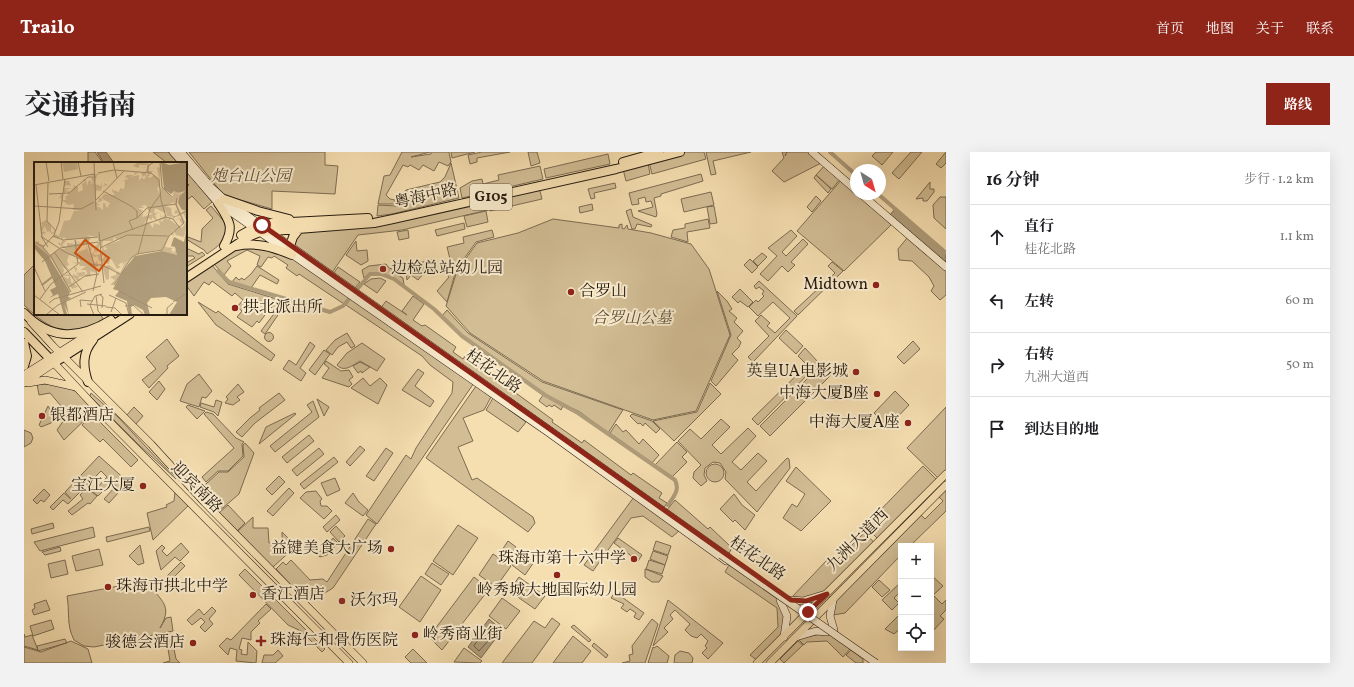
<!DOCTYPE html>
<html lang="zh">
<meta charset="utf-8">
<style>
:root{--surface:#fff;--page:#f2f2f2;--text:#202124;--muted:#757577;--line:#e0e0e0;--accent:#8f2418}
body{margin:0;font-family:Vollkorn,"Noto Serif SC",serif;background:var(--page);color:var(--text)}
.controls{position:absolute;right:12px;bottom:12px;display:grid;overflow:hidden;border-radius:0px;box-shadow:0 4px 16px #0002}
.controls button{width:36px;height:36px;display:grid;place-items:center;padding:0;border:0;border-bottom:1px solid var(--line);background:var(--surface);color:var(--text);font:20px sans-serif}
.compass{position:absolute;left:826px;top:12px;width:36px;height:36px;border-radius:50%;background:var(--surface);box-shadow:0 4px 16px #0002;rotate:143deg}
.stop{position:absolute;width:12px;height:12px;margin:-9px;border:3px solid #8f2418;border-radius:50%;background:#fff}
.stop.end{background:#8f2418;border-color:#fff;box-shadow:0 1px 4px #0008}
.list{margin:0;padding:0;list-style:none}
h2{display:flex;justify-content:space-between;align-items:center;height:52px;margin:0;padding:0 16px;font-size:17px}
h2 small{font-size:13px;font-weight:400;color:var(--muted)}
.list li{display:grid;grid-template-columns:26px 1fr auto;gap:12px;align-items:center;box-sizing:border-box;height:64px;padding:0 16px;border-top:1px solid var(--line)}
.list b{display:block;font-size:15px;white-space:nowrap}
.list p{margin:0;font-size:13px;white-space:nowrap;color:var(--muted)}
.list em{font-size:13px;font-style:normal;color:var(--muted)}
.icon{flex:none;width:22px;height:22px;fill:none;stroke:currentColor;stroke-width:2;stroke-linecap:round;stroke-linejoin:round}
.map{position:relative;flex:none;width:922px;height:511px;overflow:hidden;border-radius:0px}
header{display:flex;align-items:center;gap:24px;box-sizing:border-box;height:56px;padding:0 20px;background:var(--accent);color:#fff}
header strong{font-size:19px}
nav{display:flex;gap:22px;margin-inline-start:auto;font-size:14px}
.intro{display:flex;align-items:center;justify-content:space-between;box-sizing:border-box;height:96px;padding:0 24px}
h1{margin:0;font-size:28px}
.button{padding:10px 18px;border-radius:0px;background:var(--accent);color:#fff;font-size:14px;font-weight:700}
main{display:flex;gap:24px;padding:0 24px}
aside{flex:1;background:var(--surface);border-radius:0px;box-shadow:0 4px 16px #0002}
.map>svg:first-child{display:block}
.green{fill:#d2bd95;stroke:#7c6c52}
.water{fill:#af9c7a;stroke:#786850}
.lines{fill:none;stroke-linecap:round;stroke-linejoin:round}
.shore{stroke:#6a5c45;stroke-width:1}
.canal{stroke:#af9c7a;stroke-width:4}
.secondary-casing{stroke:#261b10;stroke-width:8}
.primary-casing{stroke:#261b10;stroke-width:8}
.trunk-casing{stroke:#261b10;stroke-width:10}
.secondary{stroke:#f8eacc;stroke-width:7}
.primary{stroke:#f5deb0;stroke-width:7}
.trunk{stroke:#f5deb0;stroke-width:8}
.secondary-bridge-casing{stroke:#261b10;stroke-width:8;stroke-linecap:butt}
.secondary-bridge{stroke:#f8eacc;stroke-width:7}
.route{stroke:#8f2418;stroke-width:5}
.poi-dot{fill:#8f2418;stroke:#f8eacc;stroke-width:1.5}
.labels{text-anchor:middle;dominant-baseline:central;stroke-width:4;stroke-linejoin:round;paint-order:stroke}
.shield{fill:#f8eacc;stroke:#655948;stroke-width:1}
.shield-label{font-size:15px;font-weight:bold;fill:#261b10}
.park-label{font-size:16px;font-style:italic;fill:#5a4c38;stroke:#f8eacc}
.street-label{font-size:16px;fill:#261b10;stroke:#f8eacc}
.poi-label{font-size:16px;fill:#261b10;stroke:#f8eacc;text-anchor:start}
.inset-river{fill:none;stroke:#af9c7a;stroke-width:2}
.inset-road{fill:none;stroke:#a29070;stroke-width:1}
.view{fill:#d5530c;fill-opacity:0.15;stroke:#d5530c;stroke-width:2}
.inset-edge{fill:none;stroke:#261b10;stroke-width:2}
</style>
<header>
<strong>Trailo</strong>
<nav><a>首页</a><a>地图</a><a>关于</a><a>联系</a></nav>
</header>
<div class="intro"><h1>交通指南</h1><a class="button">路线</a></div>
<main>
<div class="map">
<svg width="922" height="511" viewBox="0 0 922 511">
<rect width="100%" height="100%" fill="#f5deb0"/>
<filter id="stains"><feTurbulence type="fractalNoise" baseFrequency=".005" numOctaves="4"/><feColorMatrix values="0 0 0 0 .2 0 0 0 0 .09 0 0 0 0 .02 0 0 0 .5 -.17"/></filter>
<radialGradient id="worn" r=".72"><stop offset=".6" stop-color="#630" stop-opacity="0"/><stop offset="1" stop-color="#630" stop-opacity=".3"/></radialGradient>
<path class="green" d="M64,0H71L79,11H64Z
M129,0H144L155,11H143Z
M165,0H301V13L314,14L311,42L248,39V57L203,44L197,40Z
M378,0H406L387,5L407,2V0H425L427,10L424,14L415,10L410,19L399,13L395,18L386,13L384,15L379,13L362,43L366,47L371,48V52H354L360,24L366,23Z
M427,0H451L428,6Z
M458,0H486L453,6V10L446,12L444,3Z
M504,0H513L516,11L507,14Z
M660,0H680L682,7L628,22L625,10Z
M682,0H727L689,9L692,22L687,23Z
M758,0H763L761,4L763,0H788L799,10L760,30L748,19L760,6Z
M852,0H869L858,13L848,4Z
M887,0H898L875,27L868,21Z
M922,0V11L917,16L912,12Z
M584,2L586,12L522,26L520,17Z
M427,11L435,46L368,62L353,64L354,53L372,54V48L382,38L416,30L421,25Z
M624,11L626,22L602,29L599,17Z
M801,13L817,26L808,37L792,23Z
M516,14L519,27L438,46L436,36L448,29L458,27L459,32L475,28L474,23Z
M164,21L188,50L180,57L168,44L163,48L162,47V36L165,33L162,30V22Z
M677,22L679,29L637,42V44L630,46L633,62L632,65L614,59L629,55L627,49L622,50L621,45L614,47L615,52L608,53L605,41Z
M792,23L807,37L804,41L790,26Z
M819,26L832,38V42H837L870,70L820,119L773,79Z
M906,30V37H910V40L903,49H899V46L892,47Z
M591,31L592,36L570,41L571,46L567,47L564,37Z
M515,35L518,47L466,59L463,47Z
M687,40L690,53L660,60L657,47Z
M792,44L797,49L788,60L783,55Z
M916,45H922V77L910,66L909,53Z
M461,47L464,58L378,78L334,83L307,122L267,93L276,77L350,72Z
M568,52L569,58L556,61L555,55Z
M187,54L203,73C200,91 197,92 183,102L180,98L162,87L164,85L177,90L178,77L189,66L182,58Z
M690,54L693,71L686,72L683,55Z
M607,57L609,65L628,73L627,75L613,72L611,77H608L602,59Z
M462,59L464,70L443,75L440,64Z
M529,67L595,76V73L598,72V76L600,77L603,73L604,77L627,81L667,92L685,117L706,183L672,259L629,268L519,229L446,181L422,154L433,119L453,91L494,81Z
M684,67L686,76L663,80L664,90L647,85L649,78L661,76V72Z
M440,71L441,77L413,84L411,78Z
M384,78L385,86L375,88L373,80Z
M468,78L470,85L452,90L432,118L423,150L413,139L425,125L417,118L428,115L423,95L440,91L439,85Z
M767,78L773,84L758,100L762,104L779,87L784,92L767,110L771,113L764,120L758,114L744,129L736,122L753,104L744,96Z
M884,85L922,118V143L916,148L907,139L910,134L905,125L888,109L875,108L874,97Z
M332,89L333,99L343,98L344,109L337,113L322,103Z
M227,93L267,105L326,143L320,152L275,122L273,124L262,116L264,113L250,104L248,106L244,105L237,115L233,113L236,104L223,98L203,109L207,114L200,123L190,112L211,98Z
M162,96L175,102L178,100L181,103L162,115V111L171,106L169,104H162Z
M738,101L743,105L734,114L729,109Z
M412,107L394,128L387,123L383,128L381,114Z
M726,107L734,115L728,121L720,113Z
M808,110L819,119L774,163L770,159L811,121L804,114Z
M11,112V162H76L80,168C44,187 28,180 0,153V123Z
M187,112L204,132L259,149L256,160L241,182L237,179L252,159L247,155L235,171L233,169L228,175L213,165L218,159L213,155L219,148L211,141L208,144L188,129L185,133L180,130L170,144L162,133V130Z
M362,112L365,116L371,118V121L379,126L380,133C369,125 359,121 345,121L340,126L338,118L345,114Z
M233,114L255,128L253,132L236,123L227,136L208,130L212,125L215,128L218,126L220,128L227,122Z
M314,115L336,130L330,137L309,122Z
M356,126L362,129L353,141L340,132L347,127Z
M735,129L773,164L729,210L724,205L745,184L731,169L737,163L746,171L743,174L751,181L766,166L749,150L734,164L725,155L732,148L734,150L740,144L738,142L740,139L735,135L732,137L730,134Z
M716,137L729,150L724,155L716,149L714,151L708,145Z
M693,139L703,149L708,157L705,159L713,166L710,170L719,179L713,186L717,190L715,195L708,202L714,208L692,234L687,229L707,183Z
M328,144L450,231L353,372L342,363L382,303L387,307L392,296L428,241L429,230L406,213L398,204L322,153Z
M389,144L400,152L389,168L398,174L401,173L432,195L429,200L439,207L441,204L529,268L528,270L558,291L560,288L607,323L609,321L638,341L635,346L643,351L639,357L356,157L362,149L383,163L378,159Z
M174,150L192,161L194,159L251,203L247,209L192,173Z
M423,158L444,181L518,230L599,258L584,281L556,260L521,243L438,183L418,164Z
M762,178L779,194L772,202L755,186Z
M240.5 185a4.5 4.5 0 1 1 9 0a4.5 4.5 0 1 1-9 0Z
M323,181L331,194L327,196L323,190L314,195L308,203L302,198L311,188Z
M143,187L155,204L143,214L144,216L125,236L118,228L132,217L122,205Z
M889,189L896,197L880,212L873,205Z
M286,190L291,194L276,216L282,221L277,229L259,217L265,208L272,213Z
M338,191L361,207L353,219L336,209C329,213 320,221 313,213L323,201Z
M781,196L795,211L734,273L728,267L783,213L774,204Z
M300,198L306,202L291,223L285,218Z
M302,209L317,219L325,218L329,225L325,228L328,232L325,235L298,226L305,216L300,212Z
M336,210L346,215L338,221L337,219L334,221L329,214Z
M797,213L807,223L746,284L736,274Z
M394,217L400,221L391,234L410,249L406,255L378,238Z
M175,222L188,239L182,246L178,245L175,255L156,249L163,232Z
M339,226L346,234L356,226L363,233L354,252L327,236Z
M135,229L141,237L133,248L125,240Z
M686,231L697,242L650,289L629,269L673,260Z
M13,232C46,232 48,235 72,257L40,288L33,278L40,268L37,254L26,241L15,243Z
M214,232L220,240L213,245L216,248L209,253L201,251L204,247L202,245Z
M452,234L467,245L460,258L439,266L449,289L434,295L448,328L453,326L509,365L511,371L504,380L402,306Z
M871,239L885,253L864,275L850,261Z
M67,241L94,265L152,327L115,293L66,244Z
M255,241L261,248L231,271L218,285L212,280L226,266L236,258L235,256Z
M519,243L539,254L537,258L530,253L528,255L525,253L523,255L515,249Z
M469,246L502,270L494,280L462,258Z
M293,247L305,255L300,264Z
M192,248L198,250L194,264L190,260L176,255L177,251L190,255Z
M289,249L295,265L251,300L246,294L288,260L283,253Z
M164,253L181,259L173,267L162,255Z
M24,254L30,263L27,271L17,275L15,273Z
M110,255L119,264L111,273L102,264Z
M922,255V320L915,327L883,296Z
M182,260L189,262L212,286L220,290L218,292L219,304L204,319H194L182,330L178,325L210,296L180,262Z
M271,261L272,262L235,292L242,275Z
M68,262L114,308L107,315L79,287L76,290L58,273Z
M608,262L628,269L636,277L632,281L621,271L619,274L616,271L614,272L606,264Z
M697,267L706,275L688,293L697,302L724,276L732,284L708,310L717,318L734,301L743,309L723,330L732,339L763,306L765,307L766,316L733,360L701,327L702,320L696,311L689,310L681,316L680,323L683,329L677,334L669,326L670,320L677,313L654,289L666,277L677,287Z
M592,272L599,280L602,278L615,292L619,287L635,303L628,311L586,281Z
M0,278L7,281L9,286L7,291L0,295Z
M285,283L290,289L263,311L258,305Z
M653,290L663,300L658,305L663,310L648,325L631,313Z
M221,291L230,301L215,342L192,362L172,341L195,320H204L220,305L219,293Z
M336,294L341,298L326,314L322,310Z
M295,296L300,302L273,324L268,318Z
M362,296L369,301L350,329L342,324Z
M75,304L104,330L85,351L80,347L92,334L88,330L74,344L69,340L83,325L77,319L44,352L39,348L29,358L26,355L40,341L47,347L41,340Z
M310,305L314,310L280,337L276,332Z
M682 321a9 9 0 1 1 18 0a9 9 0 1 1-18 0Z
M899,314L912,327L854,387L841,374Z
M772,315L807,349L777,379L759,366L768,352L773,355L781,342L762,329Z
M255,324L261,330L248,343L242,337Z
M311,326L316,338L303,344L297,331Z
M922,334V359L886,394H877V403L821,461L809,463L812,449L811,447L896,362L901,367L919,349L913,343Z
M63,336L73,344L66,352L64,351L48,363L44,359L59,347L56,343Z
M265,336L270,341L249,364L243,359Z
M20,337L26,343L20,350L17,348L13,352L9,348Z
M292,339L298,347L296,349L297,354H303L308,359L300,367L276,346L282,340Z
M151,340L167,351L129,388L123,361L143,355L142,353L150,349Z
M329,341L335,350L344,358L339,364L321,351Z
M710,342L718,353L731,363L721,378L711,368L709,370L696,357Z
M610,345L656,378L648,385L619,364L607,366L569,419L560,413Z
M651,348L684,377L686,375L708,396L704,403L642,359Z
M204,353L221,371L212,380L195,361Z
M312,363L316,368L303,380L299,375Z
M229,365V376H244L245,391L258,390V380L272,394L249,415L213,380Z
M344,367L352,372L309,436L296,444L279,446L252,417L259,410L262,413L267,408L286,428L299,427L303,430Z
M29,371L30,376L8,382L7,377Z
M434,373L454,386L429,423L409,409Z
M312,374L321,384L315,390L306,380Z
M69,375L71,385L16,399L10,390Z
M125,375L126,379L83,390L82,385Z
M840,381L851,391L802,440L788,446H767L804,407L810,411Z
M309,386L314,391L303,403L296,405L292,402L302,396Z
M594,386L618,403L614,409L590,391Z
M484,389L492,395L483,407L476,401Z
M632,389L647,394L644,403L629,398Z
M157,391L165,400L156,409L151,405L137,418L132,399L138,393L141,396L138,399L143,404Z
M116,393L120,411L114,413L105,404Z
M36,395L37,399L21,403L18,400Z
M75,397L79,413L52,419L48,404Z
M629,399L644,404L641,413L626,407Z
M497,401L510,410L501,423L488,413Z
M469,402L487,414L472,435L455,423Z
M41,408L44,422L27,426L24,412Z
M625,408L641,413L638,422L622,417Z
M157,410L161,414L145,430L141,426Z
M408,411L425,422L417,433L401,422Z
M705,413L755,448L762,464L759,484L734,509L726,503L754,475L753,456L701,420Z
M221,417L301,497L298,500L277,479L264,473L215,423Z
M621,417L639,424L635,430H628L621,425Z
M907,423L919,434L907,445Z
M397,424L417,438L396,470L375,455Z
M450,425L465,437L418,498L405,485Z
M495,425L521,444L511,457L485,439Z
M126,428C130,448 152,449 136,476L142,466L147,465L149,479L70,495L60,494L50,488C42,472 46,461 43,444Z
M855,428L866,438L858,445L848,435Z
M877,430V439L870,446L875,451L868,458L858,448Z
M591,440L620,461L615,468L610,465L612,461L606,457L603,460L597,456L600,452L587,446Z
M910,444L918,452L922,448V458L916,464L920,467L907,481V465L910,462L907,459V447Z
M478,446L496,459L482,477L465,464Z
M22,448L26,458L10,463L8,458L11,456L10,452Z
M644,448L699,491L684,507L678,501L683,496L681,494L684,489L677,482L673,486L667,484L661,478L666,472L651,458L646,463L649,467L640,476L644,480L629,494Z
M242,452L247,457L234,469L236,471L227,480V488L218,486L215,497L218,498L217,502L223,503L224,490L233,499L232,511L212,509L213,498L206,496L204,503L195,494L203,486L207,488Z
M188,455L192,459L185,467L189,472L181,480L176,475L181,470L177,466L168,473L163,468L175,457L180,463Z
M877,461V476L870,482L861,477Z
M528,466L536,472L508,511H478L510,469L521,476Z
M628,467L634,472L621,511H598L606,509L605,503L609,502L608,494Z
M27,468L30,477L9,484L6,474Z
M550,473L567,488L565,490L547,475Z
M801,481L807,483L826,497L819,505L803,489L783,490L780,493L774,487Z
M0,482L1,485L8,483L14,498L0,494Z
M144,482H147L152,507L156,511H139L146,509L143,491L145,490Z
M549,484L567,499L558,511H529Z
M41,487L43,491L14,499L13,494Z
M47,489L64,497L68,511H0V495L17,500Z
M774,489L779,493L760,511L756,507Z
M570,491L584,503L582,506L568,494Z
M633,494L645,504L643,511H624L629,495L630,496Z
M440,496L458,509L456,511L430,510Z
M389,497L403,511H387L381,505Z
M254,498L259,504L251,511H238L240,503H249Z
M827,498L839,507V511H832L822,503Z
M656,499L665,501L669,506L668,511H650L651,503Z"/>
<path class="water" d="M73,0H82L90,11H80Z
M871,57L922,101V115L864,65Z
M465,467L478,478L457,506L444,495Z"/>
<g class="lines">
<path class="shore" d="M465,474L472,480L455,499L450,494Z"/>
<path class="canal" d="M806,0L832,23
M854,42L922,101
M194,119L205,130L306,160L319,154L346,122H357L370,127L410,157L438,184L521,243L554,261L651,328C656,338 650,344 644,353"/>
<defs>
<path id="secondary" d="M149,0L159,11
M157,0L187,35L200,47L704,405
M788,0L832,38
M162,14L194,51L525,281L702,409
M837,42L922,115
M756,448L763,464L760,485
M767,448L779,449L802,442
M809,448L806,464L810,478
M772,485L792,479L803,480"/>
<path id="primary" d="M7,170L29,194L127,292L180,350L339,511
M0,223L68,180
M0,231L30,211L73,257L325,511
M4,231L21,228L52,235
M733,511L922,322
M746,511L922,333"/>
<path id="trunk" d="M599,10L635,0
M200,47L234,59L265,67
M194,51C205,68 211,75 200,94
M217,83L233,74L248,71L344,66
M212,94C233,90 249,95 268,103
M266,94L269,85L275,77
M162,126L224,85L236,80L350,71L369,67L592,17L656,0
M0,161C27,189 56,187 87,168
M0,180L30,211L106,162
M0,191L3,204L0,214
M64,230C59,215 58,201 69,188"/>
</defs>
<use href="#secondary" class="secondary-casing"/>
<use href="#primary" class="primary-casing"/>
<use href="#trunk" class="trunk-casing"/>
<use href="#secondary" class="secondary"/>
<use href="#primary" class="primary"/>
<use href="#trunk" class="trunk"/>
<defs>
<path id="secondary-bridge" d="M697,403L852,511"/>
</defs>
<use href="#secondary-bridge" class="secondary-bridge-casing"/>
<use href="#secondary-bridge" class="secondary-bridge"/>
</g>
<g class="lines">
<path class="route" d="M238,73L767,448L782,449L803,442L784,460"/>
</g>
<g class="poi-dot">
<circle cx="359" cy="117" r="4"/>
<circle cx="852" cy="133" r="4"/>
<circle cx="547" cy="140" r="4"/>
<circle cx="211" cy="156" r="4"/>
<circle cx="832" cy="220" r="4"/>
<circle cx="853" cy="242" r="4"/>
<circle cx="18" cy="264" r="4"/>
<circle cx="884" cy="271" r="4"/>
<circle cx="119" cy="334" r="4"/>
<circle cx="367" cy="397" r="4"/>
<circle cx="610" cy="407" r="4"/>
<circle cx="533" cy="423" r="4"/>
<circle cx="84" cy="435" r="4"/>
<circle cx="229" cy="443" r="4"/>
<circle cx="318" cy="449" r="4"/>
<circle cx="391" cy="483" r="4"/>
<path d="M235 483h4v4h4v4h-4v4h-4v-4h-4v-4h4z"/>
<circle cx="169" cy="491" r="4"/>
</g>
<g class="labels">
<rect class="shield" x="446" y="32" width="42" height="26" rx="3"/>
<g class="shield-label">
<text x="467" y="45">G105</text>
</g>
<g class="park-label">
<text x="227" y="25">炮台山公园</text>
<text x="608" y="167">合罗山公墓</text>
</g>
<g class="street-label">
<text transform="translate(402 45) rotate(-13)">粤海中路</text>
<text transform="translate(469 220) rotate(35)">桂花北路</text>
<text transform="translate(172 336) rotate(45)">迎宾南路</text>
<text transform="translate(834 389) rotate(-45)">九洲大道西</text>
<text transform="translate(733 407) rotate(35)">桂花北路</text>
</g>
<g class="poi-label">
<text x="367" y="117">边检总站幼儿园</text>
<text x="844" y="133" text-anchor="end">Midtown</text>
<text x="555" y="140">合罗山</text>
<text x="219" y="156">拱北派出所</text>
<text x="824" y="220" text-anchor="end">英皇UA电影城</text>
<text x="845" y="242" text-anchor="end">中海大厦B座</text>
<text x="26" y="264">银都酒店</text>
<text x="876" y="271" text-anchor="end">中海大厦A座</text>
<text x="111" y="334" text-anchor="end">宝江大厦</text>
<text x="359" y="397" text-anchor="end">益键美食大广场</text>
<text x="602" y="407" text-anchor="end">珠海市第十六中学</text>
<text x="92" y="435">珠海市拱北中学</text>
<text x="533" y="439" text-anchor="middle">岭秀城大地国际幼儿园</text>
<text x="237" y="443">香江酒店</text>
<text x="326" y="449">沃尔玛</text>
<text x="399" y="483">岭秀商业街</text>
<text x="246" y="489">珠海仁和骨伤医院</text>
<text x="161" y="491" text-anchor="end">骏德会酒店</text>
</g>
</g>
<g transform="translate(10 10)">
<rect width="153" height="153" fill="#f5deb0"/>
<path d="M28,0H43L44,7L30,10ZM104,0L116,2L114,9H119L115,14H113L116,16L120,13L125,16L123,5L125,6L127,1L125,26L123,25L125,32L127,25L136,33L139,34L140,29L144,32L150,30L144,36L143,42L151,60H153L149,51L152,50L153,53V63L150,75L142,73L138,67L140,73H128L135,74L131,85L139,86L137,88L141,92L139,88L141,90L142,87L143,93L124,88L102,93L94,99L80,123H76L81,118L76,115L81,113V115L83,109L75,106V117L72,118L69,106L64,107L68,103L69,105L75,103L86,111L92,99L88,104L89,100L84,103L87,105L83,107L78,98L76,97L75,102L69,100V103L68,97L65,100L63,93L62,96L60,94L59,96L60,101L63,99L61,96L65,103L63,106L61,104L62,111L56,109L57,114L52,115L48,111L50,114L44,115L46,118L44,119L38,114L41,111L40,113L45,114L42,111L40,105L43,106L42,111L51,110V114L55,109L53,111L52,108H47L52,104H46L44,100L40,104L42,102L37,99L42,101L43,100H46V96L42,99L45,96L41,98L43,95L35,93L33,99L35,103L32,104L35,108L28,105L30,108L29,114L34,117L36,114H31L30,113L36,112L37,120L39,122V120L40,118V122L44,125L39,126L40,128L34,122L36,129L18,98L0,80L5,79L7,80L5,79V82L11,83L9,85L16,94L25,87H32L24,82L25,80L27,82L28,78L32,79L28,83L33,85V81L41,82V77L33,78L30,75L27,78V74L25,77L19,75L17,78L21,71L18,72L15,69L13,70L11,64L7,71L10,69L12,71L7,73L6,63L9,65L7,61L12,58L17,64V69L19,71L21,68V72L25,74L30,59L36,58L40,49L49,48H39L40,42L34,43L29,39L28,41L27,35L24,37L27,33L26,32H29V38H32L31,35L34,33V29L30,31V19H35L37,24L32,23L30,26H38L31,28L35,29L36,31L40,25L39,23L44,25V30L49,28L48,22L51,20L49,17L52,18L53,24L55,18L58,20L56,22L59,21L57,16L62,15L57,13L67,11L63,13L61,22L67,24V20L68,25L71,23L70,21L74,23L68,25L67,29H64L67,27L62,29L61,38L62,40H64L65,35L69,38L67,39L71,38L62,41L67,43H63V46L64,44L69,48V41L74,42H71L73,46L76,41L67,36L70,32L81,33L78,29L79,26V28L85,30L86,26L90,27L91,20L93,24L90,18L95,17L91,15L93,13H100L101,10L104,11L96,15L105,13V19L108,15L109,17L112,16L111,13L109,15L107,11L112,10V13H114L113,11H116L111,10L113,6H111L107,5L113,6V3H105V6L99,4ZM140,40L146,52L142,47L140,52L144,51L145,53L141,56L147,53L150,59L146,56L140,58L145,57L148,62L152,60L148,66L136,58L137,54L140,57L141,54L138,53L137,46L131,44ZM112,43L115,50L119,52L108,55L109,51L106,52L109,49L104,46H110L107,44ZM121,46L131,51L132,49L133,54H136L134,58L131,53L128,56L126,51L127,56L123,58L121,53L124,52H121L126,50L120,51ZM118,55L123,59L130,57L128,60L126,58L125,59L126,63L120,61L119,66L115,61L120,59L110,61L114,56L118,58ZM52,73L64,75V79H68L61,81H64L62,84L56,83L58,86L60,84V90L63,89L61,91L64,90V85L65,89V82L68,86V94L71,92L69,97H67V92L61,93L59,89L58,94L56,89L58,87L55,85L56,92L52,84V87L44,90V93L41,91L43,87L44,89V85L54,82L50,78L47,82L48,80V78L47,81L43,79L46,82H44L41,77H52L55,85V82L61,80L54,81L57,75ZM80,75L83,78L81,79L85,77L87,78L73,83L71,86L74,87L70,88L69,85L72,84L68,85L69,79H79Z" fill="#d2bd95" fill-rule="evenodd"/>
<path d="M127,0L135,3L153,0V53L152,50L141,55H139L142,54L152,48H148L144,41L145,35L151,29L144,31L140,29L137,32L130,27ZM153,65V153H135L143,140L132,135L117,136L113,141L116,153H111L109,148L100,143L97,145L98,153H95L93,139L81,134L85,129L79,127L88,110L101,94L128,89L143,93L141,85L137,84L140,75L150,80ZM0,81L14,93L36,130L34,135L37,136L32,139L35,153L30,142L33,152L30,153L24,132L15,136L19,133L16,128L22,125L11,99L0,86Z" fill="#af9c7a"/>
<path class="inset-river" d="M145,80L143,89L153,104M147,80L146,88L153,91M144,90L153,101M8,123L18,115"/>
<path class="inset-road" d="M12,0L15,19M27,0L29,17M44,0L47,14M60,0L62,48M79,0L83,16M126,0L128,25L137,34M114,10V4L120,0M64,11L80,8L117,11L125,18L127,38L132,55M14,20L13,59L22,69M0,23L60,12M2,23L8,75L31,90L60,103H68L70,121M69,29L97,44L103,49V56M15,32L35,31L54,15H62M62,38L90,9M0,44L47,47L60,40M99,68L95,59L103,56L113,46L142,42M65,70L68,103L86,112M7,74L14,85M19,74L29,78L52,76L54,81M53,79L52,76L64,75M66,79L132,55L139,57L146,66M0,80L8,84L18,96L37,130M54,82L63,112L59,129M9,85L20,73L25,60L31,17M66,86L93,73L135,74M20,90L49,130M104,92L116,47L126,33M8,100L26,86L64,80M0,105L11,129M80,123L97,96L103,92L128,88L135,74L150,61L142,43L143,36M35,125L51,114L65,112M85,129L118,146M0,133L26,153M66,133L69,135L68,146M75,133L92,141L95,153M62,134L64,149L68,153M6,137L17,122L44,102L41,78M139,140L153,131M15,141L20,137L67,124M53,142L72,144M91,144L99,143L110,153M47,145L46,138L58,139M72,145L81,146L88,153M77,150L82,136M13,152L24,143L52,130M60,153L56,143L61,134L68,132M133,153V146L139,141"/>
<path class="view" d="M51,78L75,96L65,109L41,91Z"/>
<rect width="153" height="153" class="inset-edge"/>
</g>
<rect width="100%" height="100%" filter="url(#stains)"/>
<rect width="100%" height="100%" fill="url(#worn)"/>
</svg>
<div class="controls">
<button>+</button>
<button>−</button>
<button><svg class="icon" aria-label="locate" viewBox="0 0 24 24"><circle cx="12" cy="12" r="6"/><path d="M12 2v4M12 18v4M2 12h4M18 12h4"/></svg></button>
</div>
<svg class="compass" viewBox="-18 -18 36 36"><path d="M0-13l5 13h-10z" fill="#e53935"/><path d="M0 13l5-13h-10z" fill="#757577"/></svg>
<div class="stop" style="left:238px;top:73px"></div>
<div class="stop end" style="left:784px;top:460px"></div>
</div>
<aside>
<h2>16 分钟<small>步行 · 1.2 km</small></h2>
<ul class="list">
<li><svg class="icon" aria-label="ahead" viewBox="0 0 24 24"><path d="M12 20V5M6 11l6-6 6 6"/></svg><div><b>直行</b><p>桂花北路</p></div><em>1.1 km</em></li>
<li><svg class="icon" aria-label="left" viewBox="0 0 24 24"><path d="M17 20v-9H6M10 6l-5 5 5 5"/></svg><div><b>左转</b></div><em>60 m</em></li>
<li><svg class="icon" aria-label="right" viewBox="0 0 24 24"><path d="M7 20v-9h11M14 6l5 5-5 5"/></svg><div><b>右转</b><p>九洲大道西</p></div><em>50 m</em></li>
<li><svg class="icon" aria-label="arrive" viewBox="0 0 24 24"><path d="M6 21V4h12l-3 4 3 4H6"/></svg><div><b>到达目的地</b></div></li>
</ul>
</aside>
</main>
